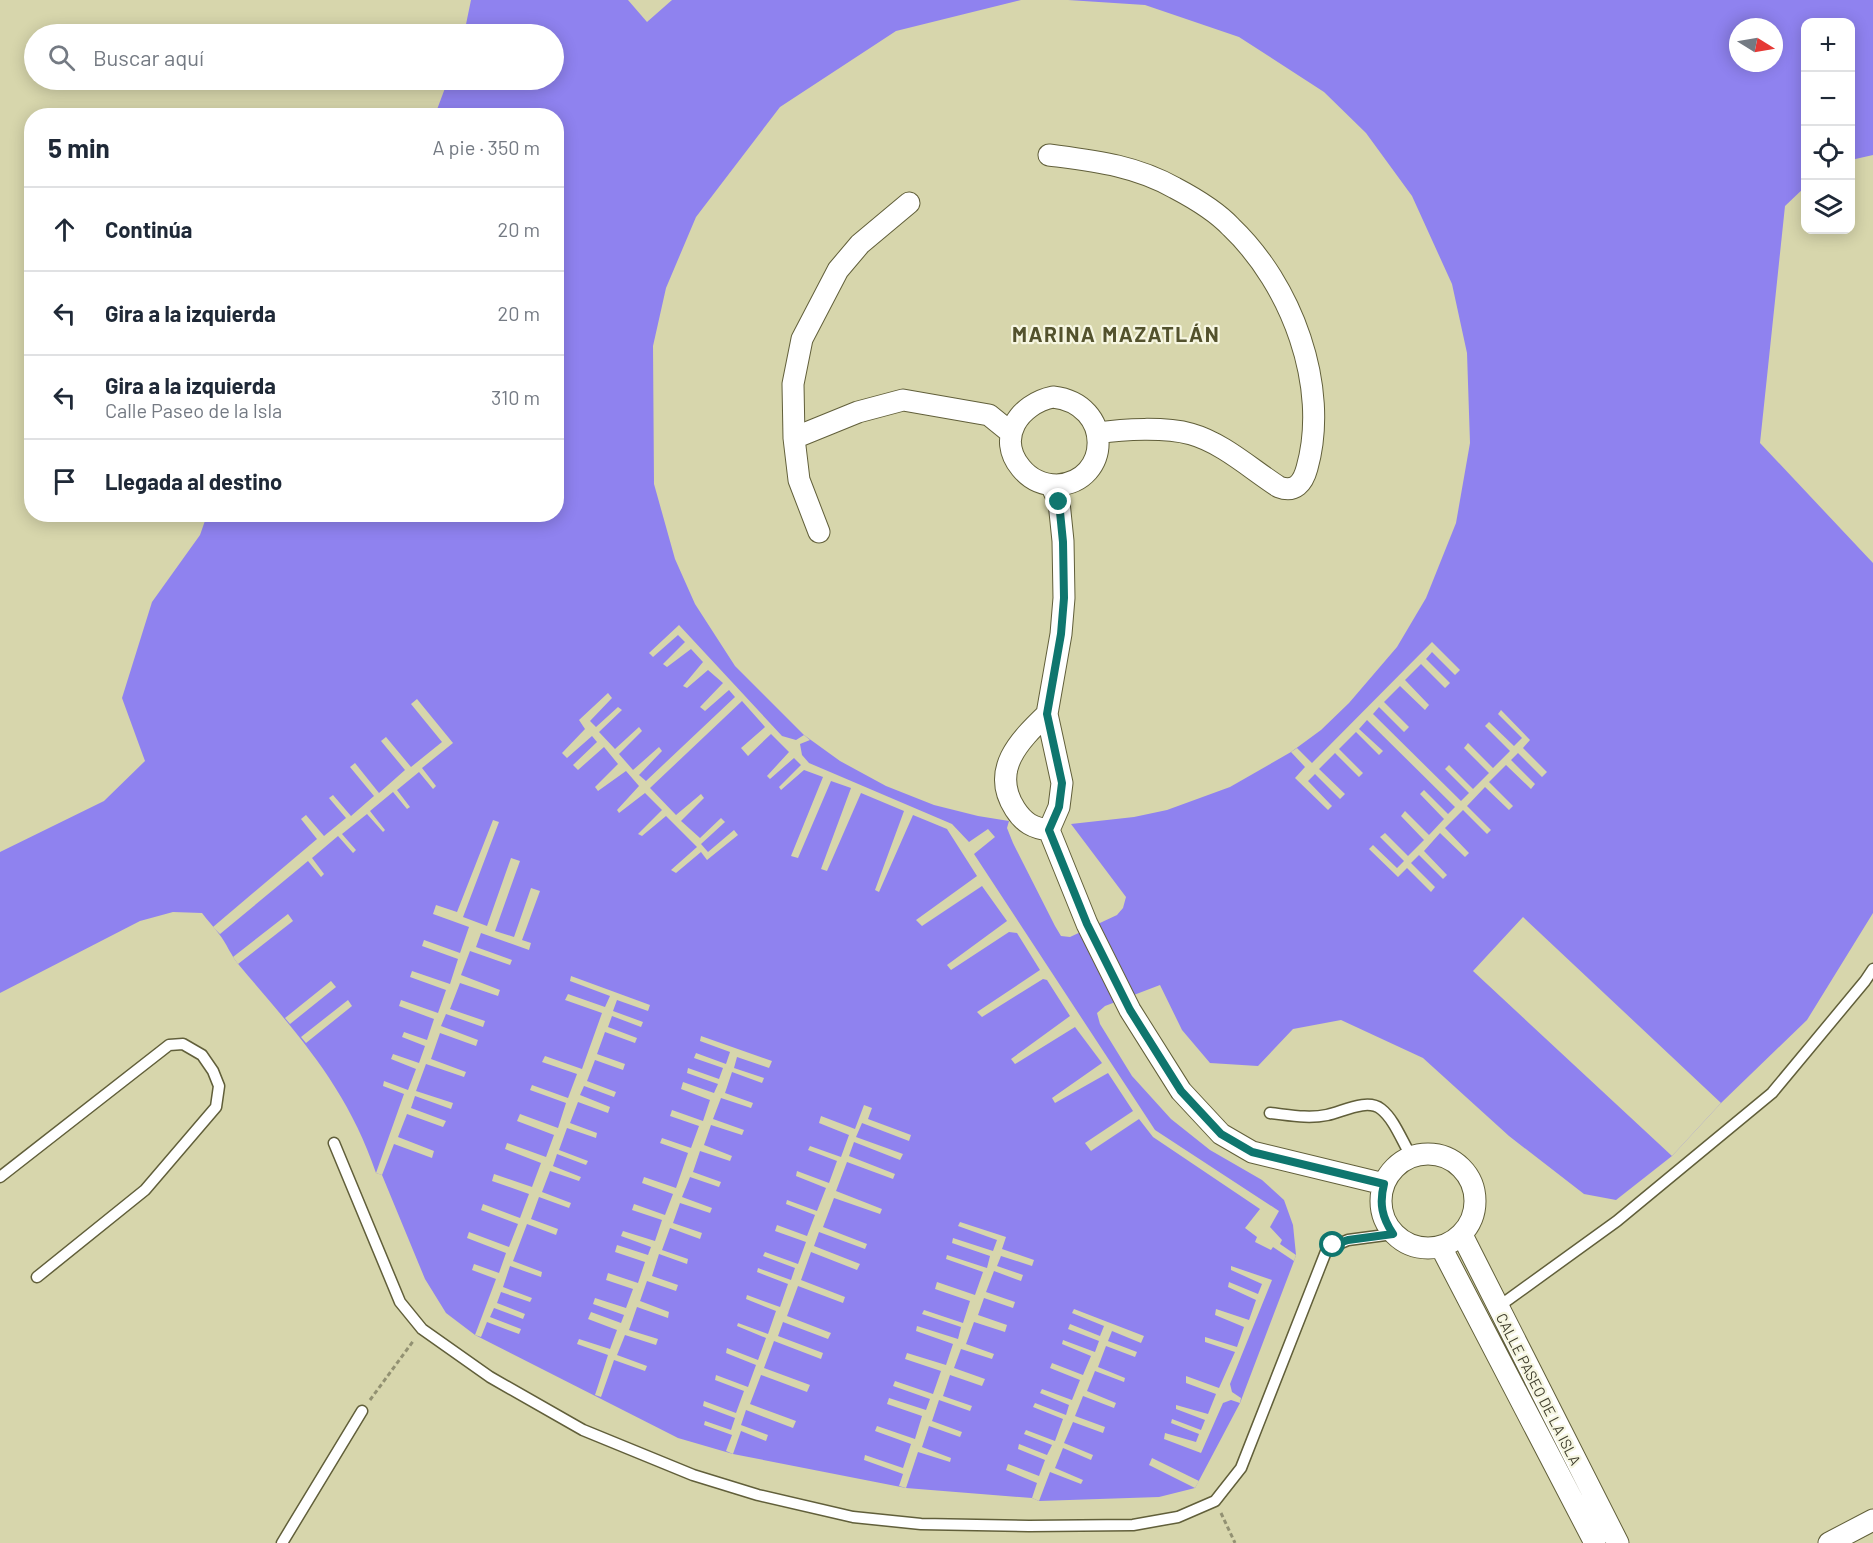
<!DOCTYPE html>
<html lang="es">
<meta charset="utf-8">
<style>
:root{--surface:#fff;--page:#f2f2f3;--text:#1f2937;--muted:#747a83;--line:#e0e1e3}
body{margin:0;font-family:Barlow,sans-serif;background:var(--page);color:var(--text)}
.controls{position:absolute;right:18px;top:18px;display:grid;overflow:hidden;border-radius:12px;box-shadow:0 3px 15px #0003}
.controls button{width:54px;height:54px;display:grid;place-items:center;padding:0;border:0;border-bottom:2px solid var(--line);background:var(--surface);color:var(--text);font:30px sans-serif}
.compass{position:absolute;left:1729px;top:18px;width:54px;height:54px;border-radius:50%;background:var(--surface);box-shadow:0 3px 15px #0003;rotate:101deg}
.stop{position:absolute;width:18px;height:18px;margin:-14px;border:4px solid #0f766e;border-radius:50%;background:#fff}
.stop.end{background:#0f766e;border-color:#fff;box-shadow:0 2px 6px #0008}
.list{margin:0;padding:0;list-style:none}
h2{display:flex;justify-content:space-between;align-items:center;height:78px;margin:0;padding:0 24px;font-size:26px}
h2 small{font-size:20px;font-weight:400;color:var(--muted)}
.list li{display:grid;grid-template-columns:39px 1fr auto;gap:18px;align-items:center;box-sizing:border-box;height:84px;padding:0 24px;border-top:2px solid var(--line)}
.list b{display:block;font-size:22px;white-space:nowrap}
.list p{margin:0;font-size:20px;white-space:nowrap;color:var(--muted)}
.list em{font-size:20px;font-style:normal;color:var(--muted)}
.icon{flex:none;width:33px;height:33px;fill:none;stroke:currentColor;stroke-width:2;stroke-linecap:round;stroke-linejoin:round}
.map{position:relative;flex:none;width:1873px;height:1543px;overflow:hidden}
.search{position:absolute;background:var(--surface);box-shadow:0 3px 15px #0003;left:24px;top:24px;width:540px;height:66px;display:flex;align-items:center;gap:15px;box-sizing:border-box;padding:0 21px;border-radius:33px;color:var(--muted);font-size:22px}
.panel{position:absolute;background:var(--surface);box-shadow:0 3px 15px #0003;left:24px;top:108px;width:540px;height:414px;border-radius:24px}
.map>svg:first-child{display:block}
.water{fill:#8f82ef;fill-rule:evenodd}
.pier{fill:#d7d6ac}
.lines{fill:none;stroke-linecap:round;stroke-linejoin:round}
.lane-casing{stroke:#615f3a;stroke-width:13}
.street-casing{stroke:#615f3a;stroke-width:23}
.path{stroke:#929172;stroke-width:3;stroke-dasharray:4.5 3;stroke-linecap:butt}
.lane{stroke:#fff;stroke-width:10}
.street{stroke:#fff;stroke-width:21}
.route{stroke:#0f766e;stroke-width:8}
.labels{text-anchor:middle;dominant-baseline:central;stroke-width:4.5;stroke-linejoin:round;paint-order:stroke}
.street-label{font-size:15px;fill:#3d3c2b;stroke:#f6f6e1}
.district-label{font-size:21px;font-weight:bold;letter-spacing:1.5px;fill:#53522d;stroke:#f6f6e1}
</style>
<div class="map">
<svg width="1873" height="1543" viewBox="0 0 1873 1543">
<rect width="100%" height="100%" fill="#d7d6ac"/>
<path class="water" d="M471,0H1021L896,31L780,107L696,217L666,288L653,346L654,484L675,559L695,604L735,666L804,735L840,761L886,786L934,805L978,816L1009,821L1007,828L1013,843L1055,926L1061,936L1070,937L1117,915L1123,908L1126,897L1071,824L1134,817L1167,810L1230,787L1291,752L1321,730L1349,703L1397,647L1426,598L1456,523L1470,443L1467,353L1452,284L1412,196L1366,133L1324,92L1239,37L1145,5L1068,0H1873V155L1851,160L1850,22H1806L1805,187L1785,206L1760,443L1873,563V913L1807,1020L1721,1103L1672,1156L1616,1200L1584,1194L1509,1136L1423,1058L1341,1020L1293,1029L1258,1066L1210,1063L1182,1030L1160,985L1105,1006L1097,1013L1100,1024L1132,1076L1171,1119L1210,1150L1262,1180L1284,1200L1293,1225L1296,1255L1294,1261L1240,1403L1195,1488L1159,1497L1039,1501L1032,1498L906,1488L733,1454L678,1438L475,1335L446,1313L425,1279L382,1175L376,1173C346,1085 297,1034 239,965C231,956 227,944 219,934C214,927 207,920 202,913L173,912L140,921L0,993V852L104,801L145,761L122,698L152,602L200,535L207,515L556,514V116L435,115L448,80H554V34H464ZM1738,27H1774V63H1738Z"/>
<path class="pier" d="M628,0H672L647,22Z
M679,625L782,736L796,740L804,735L810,740L800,744L802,755L809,763L952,824L969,842L988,829L995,837L974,854L1155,1130L1279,1211L1270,1227L1282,1240L1280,1244L1296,1255L1294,1261L1273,1247L1271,1250L1255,1242L1257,1237L1245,1228L1260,1209L1153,1137L1139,1119L1091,1151L1085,1143L1133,1111L1108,1073L1055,1103L1052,1098L1102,1063L1075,1027L1015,1064L1011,1059L1070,1016L1047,980L1043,979L982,1017L977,1012L1040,970L1017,933L1009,932L951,970L947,965L1007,921L982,886L922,926L916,920L977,876L947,829L913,815L879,892L875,890L904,811L861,793L827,871L821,869L851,788L831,781L798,858L791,856L823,777L804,770L781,790L779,787L801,765L794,758L770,779L767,776L789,752L771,734L748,756L741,748L765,727L742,701L650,788L676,815L701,794L704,798L681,821L700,838L721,818L725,822L701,844L708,852L734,830L738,835L707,860L701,852L676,873L671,870L697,847L666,816L642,836L638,834L662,810L645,793L619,813L617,810L639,786L626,771L598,791L595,787L618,764L604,747L578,770L573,765L597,742L592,736L567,758L562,753L585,729L579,720L608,693L612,698L590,721L596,727L618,707L622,710L599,732L615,749L639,727L642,731L619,754L633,770L659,747L662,751L639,775L646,781L735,697L729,690L705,711L700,707L723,683L708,670L687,688L683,686L703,662L691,649L667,667L663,664L685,642L678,635L653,657L649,653Z
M1432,642L1460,670L1455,675L1432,652L1426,659L1450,683L1445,688L1421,664L1405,680L1429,705L1425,710L1400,686L1384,702L1409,727L1404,732L1379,707L1373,714L1461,801L1469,793L1445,769L1449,765L1473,789L1489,773L1464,748L1468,743L1493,768L1510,751L1485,726L1489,722L1514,746L1522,738L1498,714L1501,710L1530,740L1523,748L1547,772L1542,777L1518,753L1511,760L1535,784L1531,789L1506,765L1489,782L1513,806L1509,810L1485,787L1467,806L1491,830L1487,834L1463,810L1445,828L1469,853L1465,857L1440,833L1424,851L1447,875L1443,879L1419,855L1411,863L1435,887L1431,892L1407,868L1398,877L1369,849L1373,845L1397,868L1404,861L1380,837L1385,833L1408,856L1424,840L1401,816L1405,811L1429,835L1444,819L1420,794L1424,790L1448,814L1455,807L1367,720L1359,729L1383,751L1379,755L1356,732L1339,749L1363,773L1359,777L1335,753L1319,769L1345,794L1340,799L1315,774L1308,781L1332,806L1328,810L1295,778L1305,767L1291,752L1297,748L1312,763Z
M417,699L453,743L422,768L436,786L433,789L419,772L397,790L410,807L407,809L393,792L370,811L385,830L383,832L367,814L342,834L356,850L353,853L338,836L312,858L324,874L321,877L308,861L220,934L213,927L317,839L301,819L306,815L324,836L346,818L329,798L333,795L351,816L374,796L350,767L355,763L379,793L405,770L381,741L386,737L411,767L442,742L411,704Z
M493,820L499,822L463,917L487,926L511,858L520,861L495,931L514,937L531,888L540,891L522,940L531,943L529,950L481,933L476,947L512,960L510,965L470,951L461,975L500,990L498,996L460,983L450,1009L485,1021L483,1027L446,1014L441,1026L478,1040L476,1046L440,1033L431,1059L466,1072L464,1077L426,1064L416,1091L453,1103L451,1109L415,1096L411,1108L446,1121L443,1127L407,1114L398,1137L434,1151L432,1158L394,1144L382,1175L376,1173L404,1094L383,1086L384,1081L408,1090L416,1069L391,1059L393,1054L419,1063L425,1046L402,1037L404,1032L427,1040L434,1019L399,1006L401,1000L438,1013L446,990L410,977L412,971L450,984L458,959L422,946L424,940L460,953L469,927L433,914L436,905L457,912Z
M288,914L293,921L238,964L233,957Z
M1523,917L1721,1103L1672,1156L1473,971Z
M571,976L650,1005L648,1011L617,1000L613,1011L643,1022L641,1027L612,1016L608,1027L637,1038L635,1043L605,1032L597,1054L625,1064L623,1070L595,1060L587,1081L616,1092L614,1097L584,1086L580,1095L610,1107L608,1113L578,1102L570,1123L597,1133L596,1138L567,1128L559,1150L588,1161L586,1165L557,1154L553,1166L581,1177L579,1181L550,1171L542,1192L571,1203L569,1208L539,1197L531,1219L558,1229L556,1235L527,1224L513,1261L542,1272L541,1277L510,1266L503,1287L532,1298L530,1302L501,1292L497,1303L525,1314L523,1319L494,1308L490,1317L521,1329L519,1334L487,1322L481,1337L475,1335L496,1279L472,1270L474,1264L499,1273L506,1253L467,1238L469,1232L509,1247L518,1224L481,1210L483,1204L520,1218L529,1194L492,1181L494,1174L532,1187L541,1163L505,1149L507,1143L546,1157L554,1135L517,1121L520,1114L558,1128L566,1103L530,1090L532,1085L568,1098L577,1074L542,1062L545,1056L582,1069L602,1013L565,1000L568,994L605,1007L610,996L570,981Z
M331,981L336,987L290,1024L285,1018Z
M348,1000L352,1006L306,1043L301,1037Z
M701,1036L772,1061L769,1068L737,1057L734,1068L764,1078L762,1083L732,1072L725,1093L753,1103L751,1108L721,1098L713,1119L744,1130L742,1135L711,1125L704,1145L732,1156L730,1161L700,1151L693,1172L721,1182L719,1187L690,1177L682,1197L712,1208L710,1213L680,1203L673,1223L702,1233L700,1239L670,1228L662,1250L688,1259L687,1264L659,1254L652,1276L678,1285L676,1291L647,1281L640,1301L669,1312L668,1318L637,1307L629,1330L658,1339L656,1345L625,1335L617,1355L647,1366L645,1371L614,1360L601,1397L595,1395L608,1355L577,1344L579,1339L610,1349L617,1330L588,1319L591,1312L621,1323L624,1315L593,1304L595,1298L626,1308L633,1289L606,1280L608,1273L638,1283L645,1262L615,1252L617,1245L648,1255L651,1247L621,1236L623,1231L655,1241L662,1220L632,1210L634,1204L665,1215L673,1194L642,1183L644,1177L676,1188L688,1153L660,1143L662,1138L691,1148L699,1126L670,1116L672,1110L703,1121L710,1100L681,1089L683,1082L714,1093L718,1084L687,1073L688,1068L719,1079L723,1068L694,1058L696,1053L726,1064L730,1052L700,1041Z
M864,1105L872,1108L868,1119L911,1135L909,1141L862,1123L856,1137L903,1154L900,1160L854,1142L849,1156L895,1174L893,1179L847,1162L836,1191L882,1209L880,1214L834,1198L823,1227L867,1244L865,1249L819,1232L814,1246L860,1264L857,1270L811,1252L801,1280L845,1297L843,1303L798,1286L787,1316L831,1333L828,1339L783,1322L778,1336L823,1353L821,1359L774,1341L764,1368L810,1385L807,1392L761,1375L750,1404L796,1421L793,1428L746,1410L741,1425L768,1435L766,1441L741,1431L733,1454L726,1451L732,1435L704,1425L705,1421L731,1430L735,1418L703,1406L704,1401L736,1413L744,1391L715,1380L716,1375L748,1387L756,1365L726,1353L727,1348L758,1360L766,1338L737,1326L738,1323L768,1334L776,1311L746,1299L747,1295L780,1307L788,1284L757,1272L758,1268L791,1280L795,1268L763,1256L765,1252L798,1264L806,1242L775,1231L777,1225L807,1236L815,1215L786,1204L787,1200L817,1211L826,1188L796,1176L797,1171L829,1183L837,1161L808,1150L810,1146L841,1157L849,1135L819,1123L821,1116L855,1129Z
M960,1222L1006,1237L1002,1249L1034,1260L1032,1266L1001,1256L997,1266L1023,1275L1021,1281L994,1271L986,1292L1015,1302L1013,1308L984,1298L978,1315L1007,1325L1005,1332L974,1322L966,1344L994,1354L992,1359L961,1349L954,1368L985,1379L982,1386L950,1375L943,1396L972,1406L970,1411L939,1400L932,1421L962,1432L960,1437L929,1426L922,1447L951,1458L950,1462L918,1452L906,1488L899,1486L903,1474L864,1460L865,1455L903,1468L911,1444L875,1431L877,1426L915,1439L922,1416L887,1404L889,1398L926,1410L930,1399L893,1386L895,1381L933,1394L941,1371L905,1359L907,1353L946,1365L953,1344L916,1331L917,1326L958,1339L961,1327L922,1314L924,1310L963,1323L970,1301L935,1289L937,1282L975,1295L983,1272L946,1259L947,1255L987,1268L990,1256L952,1243L953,1238L993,1251L997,1240L958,1226Z
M1231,1266L1272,1280L1230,1384L1232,1392L1241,1398L1240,1403L1231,1400L1223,1403L1201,1453L1164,1439L1165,1433L1196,1442L1199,1434L1171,1423L1172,1419L1201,1430L1205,1420L1176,1409V1405L1208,1414L1216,1394L1186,1383V1376L1219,1388L1235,1352L1205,1342V1337L1237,1347L1244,1327L1215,1315L1216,1309L1249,1320L1256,1300L1228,1287L1229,1282L1258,1294L1262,1284L1231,1270Z
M1074,1309L1144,1336L1141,1343L1112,1331L1108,1341L1137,1352L1135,1357L1106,1346L1098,1367L1125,1378L1124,1382L1095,1371L1087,1391L1116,1403L1114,1408L1083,1396L1075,1416L1105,1427L1103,1433L1073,1422L1064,1443L1093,1455L1091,1460L1063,1448L1055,1468L1083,1480L1081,1484L1050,1472L1039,1501L1032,1498L1037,1483L1006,1470L1008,1464L1039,1476L1045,1460L1018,1449L1019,1444L1047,1455L1052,1445L1024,1434L1026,1430L1055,1441L1063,1419L1033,1407L1035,1403L1066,1415L1069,1405L1040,1393L1042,1389L1072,1400L1080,1380L1050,1368L1052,1363L1083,1375L1091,1356L1062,1344L1063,1340L1095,1352L1099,1341L1068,1329L1070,1324L1100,1336L1104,1326L1072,1313Z
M1152,1458L1199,1481L1195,1488L1149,1465Z"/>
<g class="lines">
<defs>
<path id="lane" d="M1270,1113C1289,1115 1308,1119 1327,1115C1342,1112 1367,1098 1381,1109C1394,1119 1402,1141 1411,1156
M334,1143L400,1302L422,1329L490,1377L583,1430L693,1475L758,1495L853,1517L921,1524L1029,1526L1133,1525L1178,1517L1215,1501L1241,1468L1327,1249L1348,1240L1393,1234
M0,1177L169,1045L183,1044L202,1055L213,1071L219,1086L216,1107L145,1190L37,1277
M1498,1307L1617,1221L1772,1093L1865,981L1873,969
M282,1543L362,1411"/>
<path id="street" d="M1049,155C1094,161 1134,165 1175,188C1194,198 1216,211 1231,227C1291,284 1330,386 1307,468C1303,483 1295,493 1279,487C1251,469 1223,443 1191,434C1165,427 1124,429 1098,433
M1053,397C1114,404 1111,482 1057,485C1042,485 1030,479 1021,468C996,438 1019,404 1053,397Z
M794,438L858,412L903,400L989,415L1010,432
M1051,485L1059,502L1063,541L1064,598L1061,634L1047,714L1062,783L1059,807L1049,830L1087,924L1130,1010L1181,1091L1221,1134L1252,1152L1384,1184
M819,532L799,480L794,438L793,384L802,339L838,270L860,244L909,203
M1047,714C1019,741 990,770 1015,809C1024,823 1033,828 1049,830
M1381 1201a47 47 0 1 1 94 0a47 47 0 1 1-94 0Z
M1462,1235L1618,1543
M1441,1247L1595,1543
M1829,1543L1873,1520"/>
</defs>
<use href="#lane" class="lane-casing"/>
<use href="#street" class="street-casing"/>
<path class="path" d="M370,1400L414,1340
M1221,1513L1235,1543"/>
<use href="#lane" class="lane"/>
<use href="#street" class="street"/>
</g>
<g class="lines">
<path class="route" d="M1059,502L1063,542L1064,598L1061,634L1047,714L1062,783L1059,807L1049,830L1087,924L1130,1010L1181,1091L1221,1134L1252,1152L1384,1184C1379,1204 1382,1217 1393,1234L1348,1240L1333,1245"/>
</g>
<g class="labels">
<g class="street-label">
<text transform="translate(1539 1389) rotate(63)">CALLE PASEO DE LA ISLA</text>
</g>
<g class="district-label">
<text x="1116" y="333">MARINA MAZATLÁN</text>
</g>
</g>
</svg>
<div class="controls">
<button>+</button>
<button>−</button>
<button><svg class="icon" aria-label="locate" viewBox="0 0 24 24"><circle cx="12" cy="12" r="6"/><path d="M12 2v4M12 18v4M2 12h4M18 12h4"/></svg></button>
<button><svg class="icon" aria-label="layers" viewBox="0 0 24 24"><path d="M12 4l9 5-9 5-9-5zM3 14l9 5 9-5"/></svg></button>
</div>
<svg class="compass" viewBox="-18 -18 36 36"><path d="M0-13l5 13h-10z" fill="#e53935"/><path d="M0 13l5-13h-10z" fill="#747a83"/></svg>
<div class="stop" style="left:1333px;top:1245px"></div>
<div class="stop end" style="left:1059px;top:502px"></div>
<div class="search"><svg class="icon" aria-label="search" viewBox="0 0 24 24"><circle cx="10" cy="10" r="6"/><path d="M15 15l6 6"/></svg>Buscar aquí</div>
<section class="panel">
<h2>5 min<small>A pie · 350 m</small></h2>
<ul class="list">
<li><svg class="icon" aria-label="ahead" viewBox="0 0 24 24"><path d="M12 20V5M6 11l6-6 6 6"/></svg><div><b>Continúa</b></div><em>20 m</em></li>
<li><svg class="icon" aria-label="left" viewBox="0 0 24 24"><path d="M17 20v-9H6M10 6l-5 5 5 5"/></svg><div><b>Gira a la izquierda</b></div><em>20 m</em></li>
<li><svg class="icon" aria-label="left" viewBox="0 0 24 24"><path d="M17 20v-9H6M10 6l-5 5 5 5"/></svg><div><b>Gira a la izquierda</b><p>Calle Paseo de la Isla</p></div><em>310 m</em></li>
<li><svg class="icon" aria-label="arrive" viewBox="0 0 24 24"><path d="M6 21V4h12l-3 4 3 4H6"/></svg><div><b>Llegada al destino</b></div></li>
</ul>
</section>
</div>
